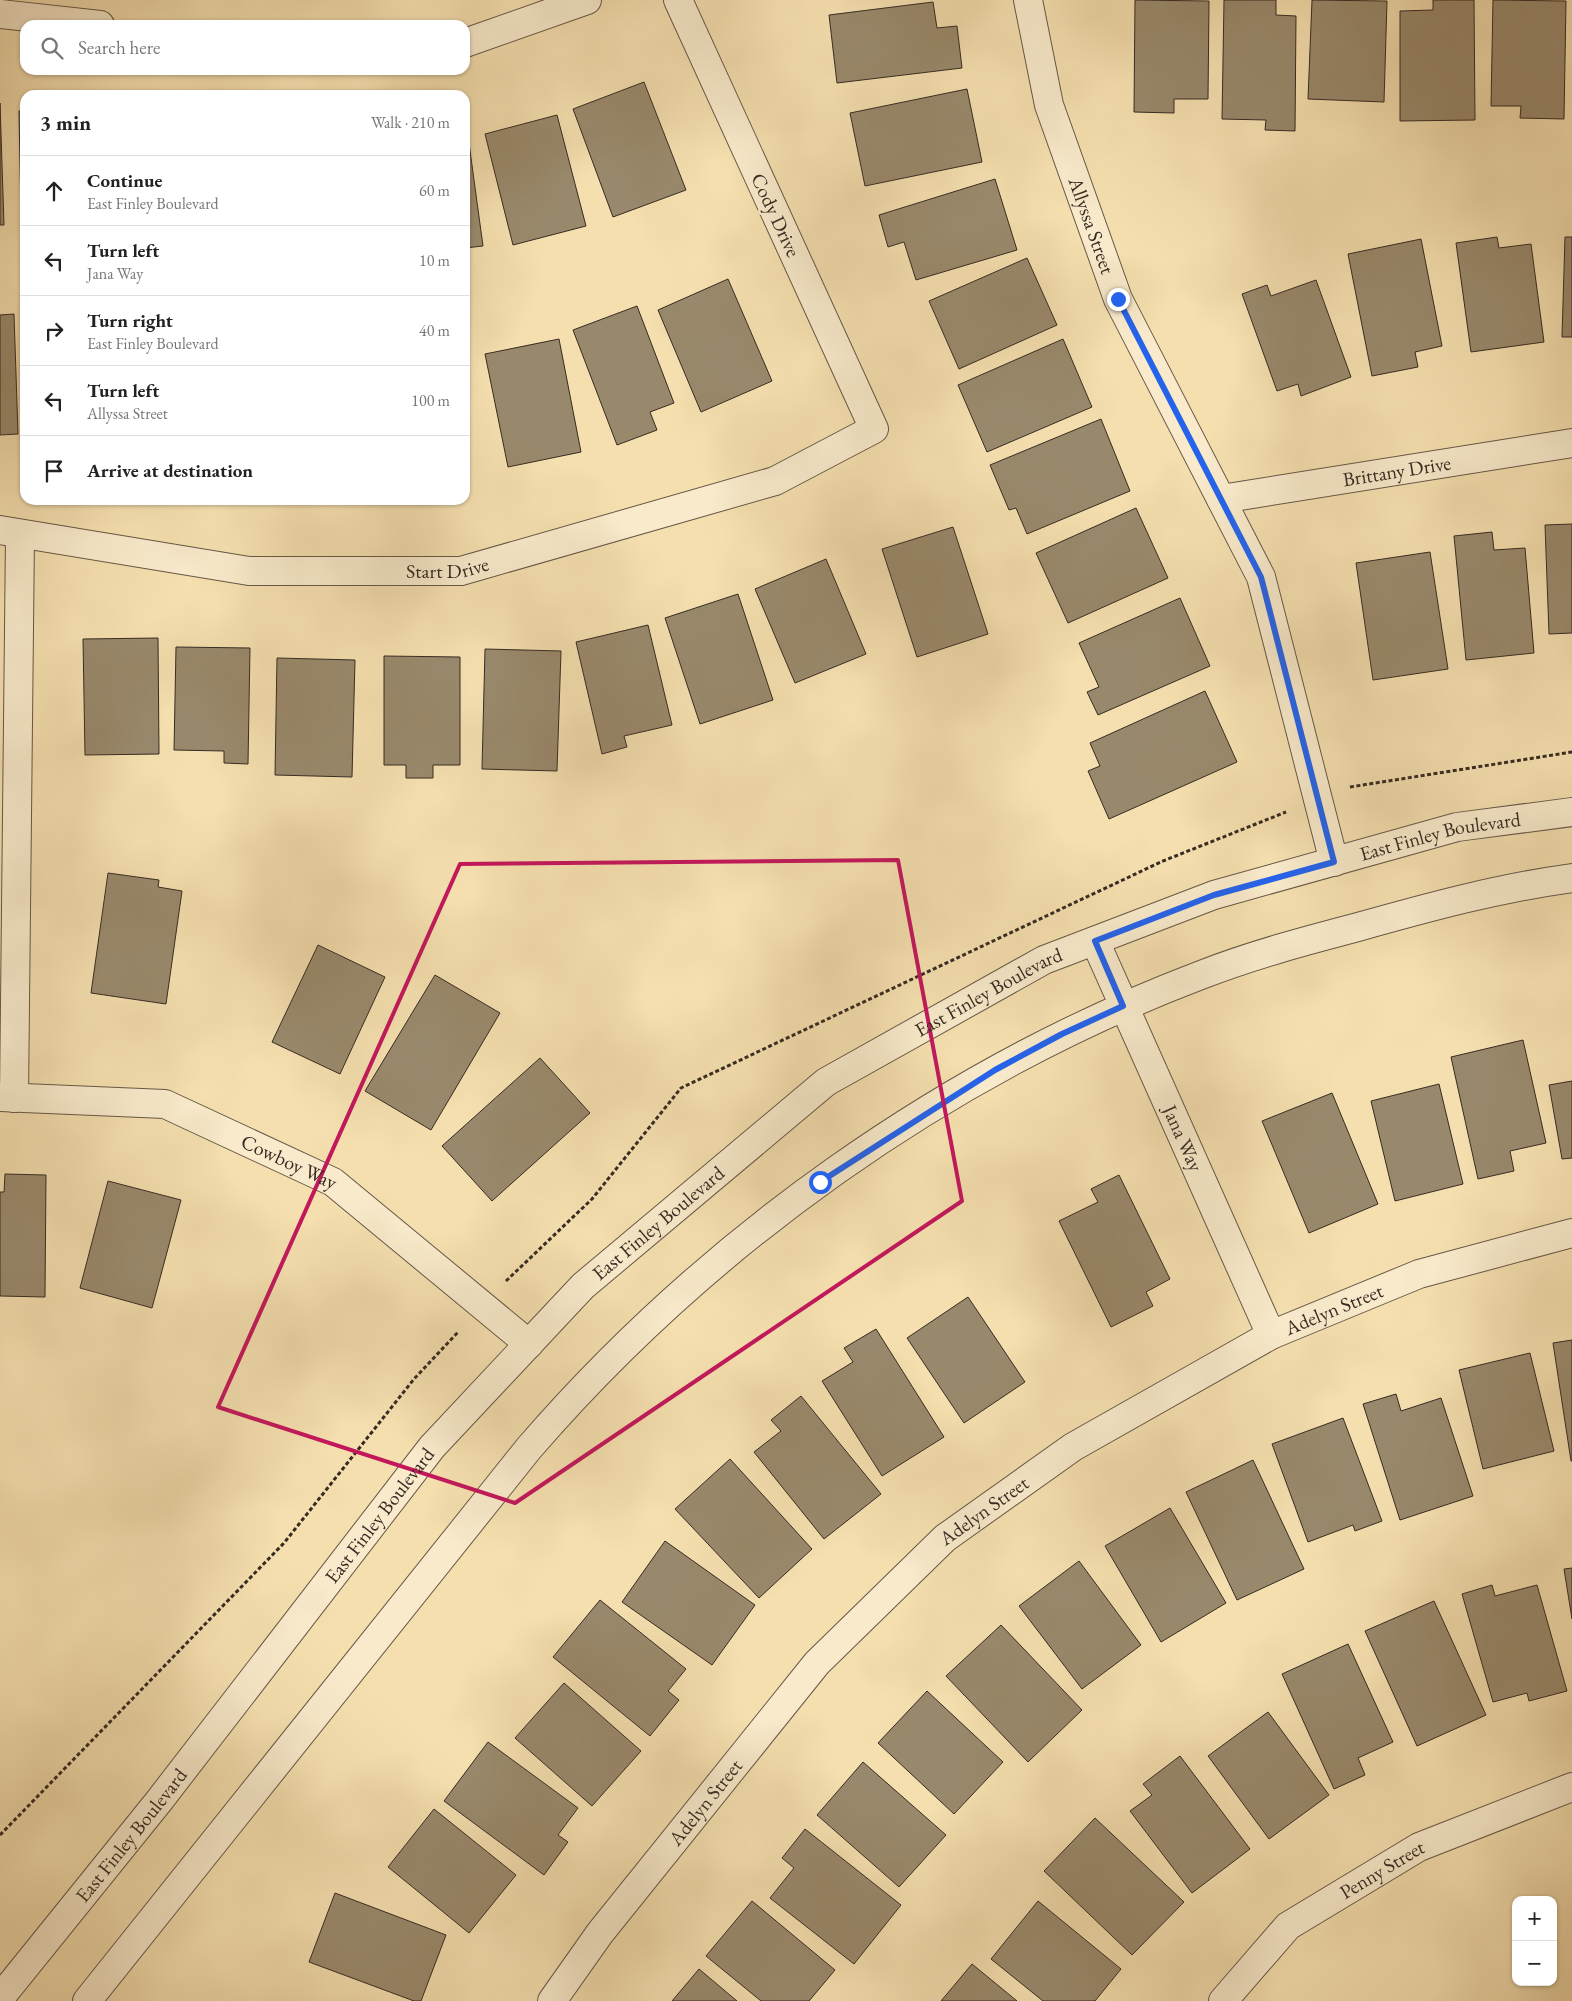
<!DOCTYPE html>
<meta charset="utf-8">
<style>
:root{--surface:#fff;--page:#f6f6f6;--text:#222;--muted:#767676;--line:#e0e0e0}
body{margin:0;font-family:"EB Garamond",serif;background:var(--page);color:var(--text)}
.controls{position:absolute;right:15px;bottom:15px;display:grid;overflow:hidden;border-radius:10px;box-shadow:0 1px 4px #0004}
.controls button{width:45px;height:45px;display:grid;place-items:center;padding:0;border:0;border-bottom:1px solid var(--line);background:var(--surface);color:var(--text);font:25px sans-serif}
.stop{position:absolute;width:15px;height:15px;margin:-11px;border:4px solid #2563eb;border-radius:50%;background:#fff}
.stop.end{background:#2563eb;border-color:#fff;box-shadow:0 1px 5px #0008}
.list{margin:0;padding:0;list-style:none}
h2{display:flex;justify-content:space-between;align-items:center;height:65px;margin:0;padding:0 20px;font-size:21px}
h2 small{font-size:16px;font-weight:400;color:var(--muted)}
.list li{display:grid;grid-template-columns:32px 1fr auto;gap:15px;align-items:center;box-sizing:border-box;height:70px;padding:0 20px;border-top:1px solid var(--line)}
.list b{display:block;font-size:19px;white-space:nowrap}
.list p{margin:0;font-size:16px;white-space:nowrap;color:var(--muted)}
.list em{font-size:16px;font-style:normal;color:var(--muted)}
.icon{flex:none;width:28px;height:28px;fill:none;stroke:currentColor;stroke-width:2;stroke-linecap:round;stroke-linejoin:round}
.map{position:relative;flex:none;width:1572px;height:2001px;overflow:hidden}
.search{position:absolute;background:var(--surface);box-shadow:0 1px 4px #0004;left:20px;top:20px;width:450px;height:55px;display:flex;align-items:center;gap:12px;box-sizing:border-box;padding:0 18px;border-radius:15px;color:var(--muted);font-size:19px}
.panel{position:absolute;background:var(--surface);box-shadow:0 1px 4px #0004;left:20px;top:90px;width:450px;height:415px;border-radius:15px}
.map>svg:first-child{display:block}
.building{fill:#99896c;stroke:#362b23}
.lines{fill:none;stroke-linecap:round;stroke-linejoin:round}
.minor-casing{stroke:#665846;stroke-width:30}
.tertiary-casing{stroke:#665846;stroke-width:30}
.path{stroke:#362b23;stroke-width:3;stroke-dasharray:4 2.5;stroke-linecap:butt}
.minor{stroke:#f8eacb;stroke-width:28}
.tertiary{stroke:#f8eacb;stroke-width:28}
.route{stroke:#2563eb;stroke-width:6}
.marked{fill:none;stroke:#c2185b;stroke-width:4;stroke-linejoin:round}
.labels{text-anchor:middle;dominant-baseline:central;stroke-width:5;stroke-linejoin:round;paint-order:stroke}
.street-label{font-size:20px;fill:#362b23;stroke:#f8eacb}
</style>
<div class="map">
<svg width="1572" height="2001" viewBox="0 0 1572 2001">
<rect width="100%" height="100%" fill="#f5dfaf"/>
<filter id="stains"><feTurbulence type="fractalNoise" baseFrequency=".004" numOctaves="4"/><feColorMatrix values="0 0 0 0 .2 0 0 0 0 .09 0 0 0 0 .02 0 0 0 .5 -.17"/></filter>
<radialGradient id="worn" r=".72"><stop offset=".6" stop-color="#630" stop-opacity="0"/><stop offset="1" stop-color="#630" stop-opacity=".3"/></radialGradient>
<path class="building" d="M1135,0L1209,1L1208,99H1174V113L1134,112Z
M1224,0H1276V15L1296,16L1295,131L1265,130L1266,120L1222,119Z
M1312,0L1387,1L1384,102L1308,99Z
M1433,0H1474L1475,120L1400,121V11L1433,10Z
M1493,0L1566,1L1564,119L1520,118L1521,106H1491Z
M933,2L937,28L957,26L962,68L837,83L829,15Z
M644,82L686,190L613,217L573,109Z
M967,89L982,162L865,186L850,113Z
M0,103L4,225H0Z
M19,111H25V215H21Z
M557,115L586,226L513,245L485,134Z
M465,136H468L483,246L465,248Z
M995,179L1017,250L916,280L904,242L888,247L879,215Z
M1497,237L1499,248L1531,244L1544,342L1471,352L1456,243Z
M1565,237H1572V337H1562Z
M1421,239L1442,346L1415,352L1418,367L1372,376L1348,254Z
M1027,258L1057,325L959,369L929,301Z
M728,279L772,381L701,412L658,310Z
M1316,280L1351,377L1301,396L1298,384L1277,391L1242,294L1267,285L1271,296Z
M637,306L674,403L650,412L657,430L617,445L573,330Z
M14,314L18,434L0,435V315Z
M559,339L581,452L508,467L485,354Z
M1063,339L1092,407L987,452L958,385Z
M465,357L467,473H465Z
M1101,419L1130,491L1027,534L1016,508L1009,510L990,465Z
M1136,508L1168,578L1068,623L1036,553Z
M1572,524V633L1549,634L1545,525Z
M953,527L988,634L917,657L882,549Z
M1492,532L1494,550L1525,548L1534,653L1466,660L1454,536Z
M1430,552L1448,669L1373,680L1356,563Z
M826,559L866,654L795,683L755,589Z
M738,594L773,700L700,724L665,618Z
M1180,598L1210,666L1098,715L1087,692L1099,687L1079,643Z
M648,625L672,725L624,736L627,747L602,754L576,642Z
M158,638L159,754L85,755L83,639Z
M176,647L250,648L248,764L224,763V751L174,750Z
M485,649L561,651L557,771L482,769Z
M384,656L460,657V765H433V778H406V765H384Z
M277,658L355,660L352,777L275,775Z
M1205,691L1237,762L1109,819L1088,771L1100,766L1090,743Z
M108,873L159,880L158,887L182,891L166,1004L91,993Z
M318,945L385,977L340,1074L272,1042Z
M435,975L500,1013L431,1130L365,1091Z
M1523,1040L1546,1143L1510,1151L1514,1171L1478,1179L1451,1057Z
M540,1058L590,1113L492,1201L442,1146Z
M1572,1081V1158L1562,1159L1549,1085Z
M1439,1084L1463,1184L1395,1201L1371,1101Z
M1332,1093L1378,1204L1309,1233L1262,1121Z
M5,1174L46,1175L45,1297L0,1296V1192H4Z
M1119,1175L1170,1279L1146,1292L1153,1306L1111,1327L1059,1221L1098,1202L1091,1189Z
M108,1181L181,1200L152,1308L80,1288Z
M968,1297L1025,1382L964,1423L907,1338Z
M876,1329L944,1437L882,1476L822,1381L853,1362L844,1348Z
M1572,1340V1461H1571L1553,1343Z
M1530,1353L1554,1451L1483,1469L1459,1370Z
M1396,1394L1401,1411L1441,1398L1473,1496L1400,1520L1363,1404Z
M801,1396L881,1494L824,1539L754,1452L781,1431L771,1420Z
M1343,1418L1382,1521L1355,1531L1353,1525L1308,1542L1272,1444Z
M730,1459L812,1549L759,1598L675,1509Z
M1253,1460L1304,1569L1237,1600L1186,1492Z
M1170,1508L1226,1603L1161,1642L1105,1546Z
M665,1541L755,1605L712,1665L622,1602Z
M1079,1561L1141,1645L1082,1689L1019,1606Z
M1572,1568V1619L1564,1569Z
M1492,1585L1495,1596L1537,1585L1567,1691L1529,1701L1527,1693L1493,1702L1462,1594Z
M600,1600L686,1669L668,1691L679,1700L650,1736L553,1657Z
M1434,1601L1486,1715L1417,1746L1365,1631Z
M1001,1625L1082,1710L1028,1762L946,1676Z
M1348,1644L1393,1742L1358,1758L1365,1775L1334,1789L1282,1674Z
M564,1683L641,1751L592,1806L515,1738Z
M927,1691L1003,1762L954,1814L878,1743Z
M1268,1712L1329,1795L1269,1839L1208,1756Z
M488,1742L578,1808L558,1835L568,1842L544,1875L444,1801Z
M1180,1756L1250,1849L1192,1893L1130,1811L1152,1795L1143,1784Z
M863,1762L946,1835L899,1887L817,1815Z
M434,1809L516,1875L469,1933L388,1867Z
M1095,1818L1184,1902L1132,1955L1044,1871Z
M805,1829L901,1905L854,1964L770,1898L794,1868L782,1858Z
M335,1893L446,1935L421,2001H414L309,1962Z
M752,1901L835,1970L809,2001H761L706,1956Z
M1038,1901L1121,1969L1095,2001H1043L991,1959Z
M972,1964L1017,2001H941Z
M699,1969L737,2001H672Z"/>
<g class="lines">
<defs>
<g id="minor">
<path id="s1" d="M1028,0L1049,105L1118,299L1261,577L1334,862"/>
<path d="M0,14L100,25"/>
<path d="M465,43L587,0"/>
<path id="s2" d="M1221,499L1572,443"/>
<path id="s3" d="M0,530L249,571H461L775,481L874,429L678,0"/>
<path id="s4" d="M1095,941L1271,1335"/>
<path id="s5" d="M0,1097L165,1104L333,1182L529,1344"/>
<path d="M14,1098L20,534"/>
<path id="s6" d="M552,2001L600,1933L817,1663L945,1538L1073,1447L1271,1335L1419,1274L1572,1233"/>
<path id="s7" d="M1223,2001L1288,1926L1419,1847L1572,1787"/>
</g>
<g id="tertiary">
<path id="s8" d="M0,1998L159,1801L432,1447L583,1286L826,1082L1044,960L1214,895L1457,827L1572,812"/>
<path d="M87,2001L529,1448C708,1241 945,1072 1201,975C1252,955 1305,941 1358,927C1429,907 1499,888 1572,878"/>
</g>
</defs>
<use href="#minor" class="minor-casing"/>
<use href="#tertiary" class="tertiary-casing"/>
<path class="path" d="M1350,787L1572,752
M506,1281L592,1199L681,1088L1163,861L1286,812
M0,1835L284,1543L414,1379L459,1331"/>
<use href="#minor" class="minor"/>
<use href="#tertiary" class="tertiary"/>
</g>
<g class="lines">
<path class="route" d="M820,1182L995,1070L1062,1034L1123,1006L1095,941L1214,895L1334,862L1261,577L1118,299"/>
</g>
<path class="marked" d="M898,860L962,1201L515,1503L218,1407L460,864Z"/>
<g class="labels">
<g class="street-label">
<text transform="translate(776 215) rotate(65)">Cody Drive</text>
<text stroke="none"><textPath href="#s1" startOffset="235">Allyssa Street</textPath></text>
<text stroke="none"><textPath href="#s2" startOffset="178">Brittany Drive</textPath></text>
<text stroke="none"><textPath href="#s3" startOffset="451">Start Drive</textPath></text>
<text stroke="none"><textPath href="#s8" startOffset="1904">East Finley Boulevard</textPath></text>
<text stroke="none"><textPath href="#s8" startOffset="1424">East Finley Boulevard</textPath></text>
<text stroke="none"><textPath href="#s4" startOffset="216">Jana Way</textPath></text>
<text stroke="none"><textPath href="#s5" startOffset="302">Cowboy Way</textPath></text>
<text stroke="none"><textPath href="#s8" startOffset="1019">East Finley Boulevard</textPath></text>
<text stroke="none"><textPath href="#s6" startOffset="1061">Adelyn Street</textPath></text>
<text stroke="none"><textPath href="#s6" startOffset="656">Adelyn Street</textPath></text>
<text stroke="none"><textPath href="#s8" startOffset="614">East Finley Boulevard</textPath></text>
<text stroke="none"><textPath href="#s6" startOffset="251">Adelyn Street</textPath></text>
<text stroke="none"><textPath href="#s8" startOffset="209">East Finley Boulevard</textPath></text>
<text stroke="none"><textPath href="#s7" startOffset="209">Penny Street</textPath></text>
</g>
</g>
<rect width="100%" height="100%" filter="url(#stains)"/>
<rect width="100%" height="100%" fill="url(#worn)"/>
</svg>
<div class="controls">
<button>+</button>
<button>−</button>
</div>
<div class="stop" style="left:820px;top:1182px"></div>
<div class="stop end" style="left:1118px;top:299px"></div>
<div class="search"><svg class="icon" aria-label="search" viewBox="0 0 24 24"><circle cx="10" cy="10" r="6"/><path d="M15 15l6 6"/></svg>Search here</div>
<section class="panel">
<h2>3 min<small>Walk · 210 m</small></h2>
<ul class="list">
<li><svg class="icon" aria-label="ahead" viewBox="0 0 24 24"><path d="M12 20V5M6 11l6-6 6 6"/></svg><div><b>Continue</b><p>East Finley Boulevard</p></div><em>60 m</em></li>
<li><svg class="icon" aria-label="left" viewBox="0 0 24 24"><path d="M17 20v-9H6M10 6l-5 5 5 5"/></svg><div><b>Turn left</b><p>Jana Way</p></div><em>10 m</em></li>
<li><svg class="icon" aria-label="right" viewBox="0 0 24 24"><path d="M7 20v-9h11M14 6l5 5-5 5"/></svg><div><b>Turn right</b><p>East Finley Boulevard</p></div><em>40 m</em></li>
<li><svg class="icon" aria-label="left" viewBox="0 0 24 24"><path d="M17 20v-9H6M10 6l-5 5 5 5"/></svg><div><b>Turn left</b><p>Allyssa Street</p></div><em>100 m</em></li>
<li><svg class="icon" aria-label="arrive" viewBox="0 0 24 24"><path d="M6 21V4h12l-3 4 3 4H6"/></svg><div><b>Arrive at destination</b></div></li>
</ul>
</section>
</div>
